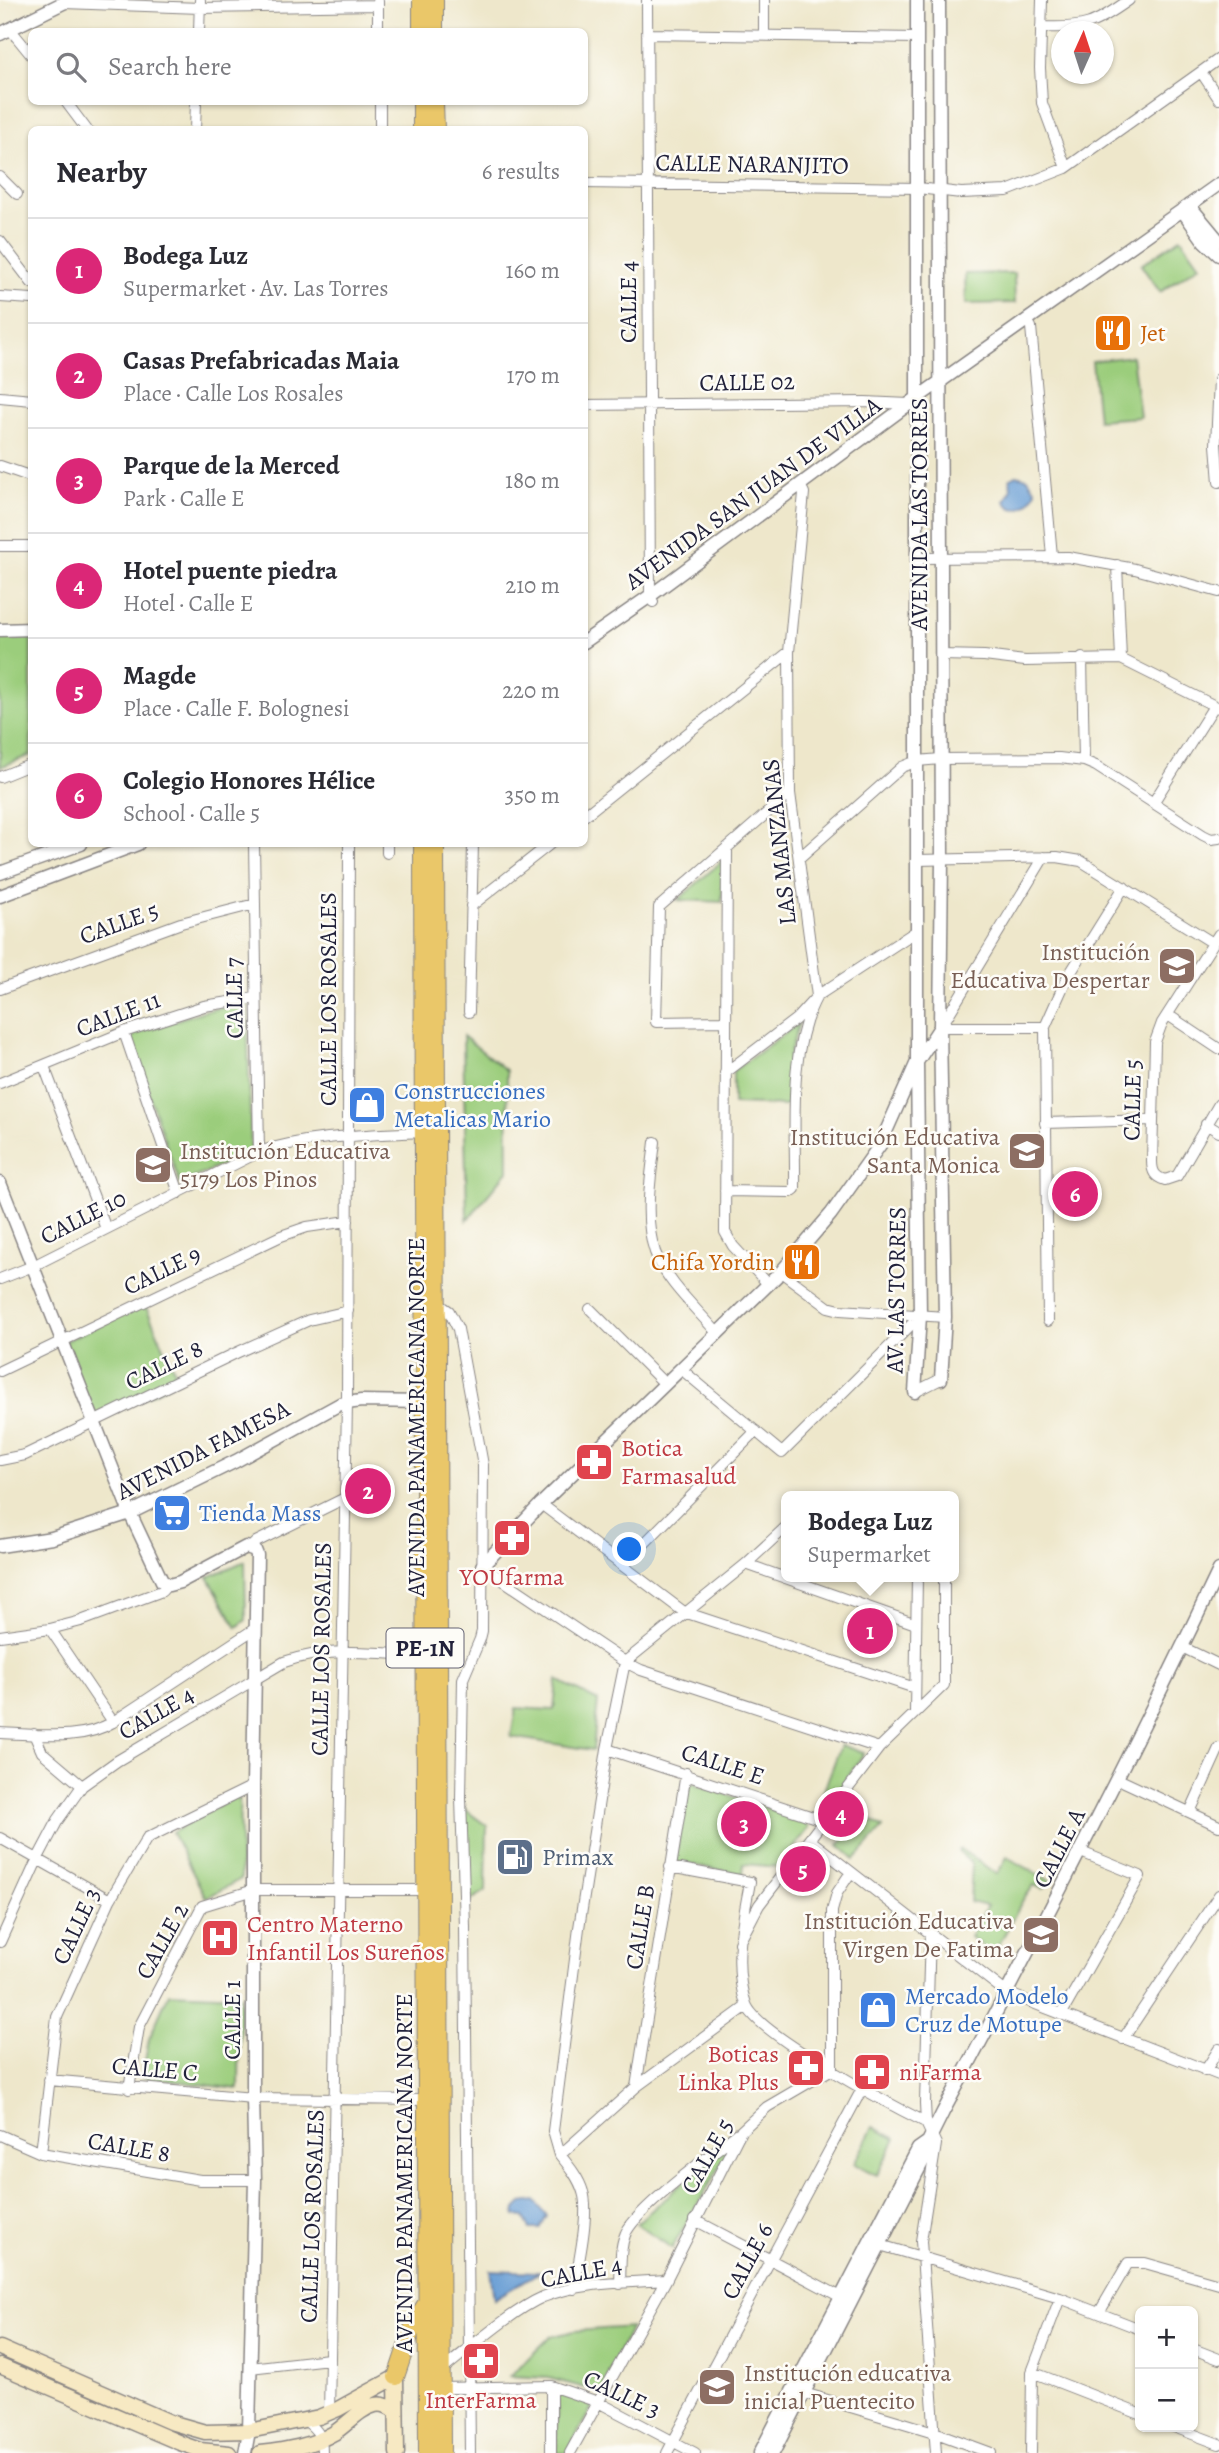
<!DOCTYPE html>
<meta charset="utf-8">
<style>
:root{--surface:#fff;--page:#f2f2f3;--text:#2b2b33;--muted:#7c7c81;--line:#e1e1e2;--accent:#db2777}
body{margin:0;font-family:Alegreya,serif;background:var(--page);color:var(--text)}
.controls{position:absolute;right:21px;bottom:21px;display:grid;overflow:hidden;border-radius:10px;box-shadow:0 2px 5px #0004}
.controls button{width:63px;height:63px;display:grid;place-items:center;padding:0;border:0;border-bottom:2px solid var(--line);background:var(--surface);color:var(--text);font:35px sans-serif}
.compass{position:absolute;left:1051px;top:21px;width:63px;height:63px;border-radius:50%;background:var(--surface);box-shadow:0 2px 5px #0004;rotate:3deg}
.you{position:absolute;left:630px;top:1550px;width:24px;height:24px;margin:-18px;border:5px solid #fff;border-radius:50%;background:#1a73e8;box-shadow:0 0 0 10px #1a73e833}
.badge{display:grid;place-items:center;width:46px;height:46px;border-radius:50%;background:var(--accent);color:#fff;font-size:23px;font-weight:700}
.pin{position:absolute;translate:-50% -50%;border:4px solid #fff;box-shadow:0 2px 7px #0006}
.popup{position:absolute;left:781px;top:1491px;width:178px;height:91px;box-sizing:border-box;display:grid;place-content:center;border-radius:10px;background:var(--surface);filter:drop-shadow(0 2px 5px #0005);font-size:23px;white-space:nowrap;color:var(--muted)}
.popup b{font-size:26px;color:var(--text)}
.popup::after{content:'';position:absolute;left:50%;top:100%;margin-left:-14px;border:14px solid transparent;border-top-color:var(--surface)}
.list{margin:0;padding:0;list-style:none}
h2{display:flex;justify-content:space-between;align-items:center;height:91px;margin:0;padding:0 28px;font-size:30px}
h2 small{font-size:23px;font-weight:400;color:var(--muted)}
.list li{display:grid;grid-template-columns:46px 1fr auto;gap:21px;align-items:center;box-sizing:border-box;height:105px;padding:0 28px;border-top:2px solid var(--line)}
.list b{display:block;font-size:26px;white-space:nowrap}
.list p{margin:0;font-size:23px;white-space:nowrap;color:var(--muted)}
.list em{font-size:23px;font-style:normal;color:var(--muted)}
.icon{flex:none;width:38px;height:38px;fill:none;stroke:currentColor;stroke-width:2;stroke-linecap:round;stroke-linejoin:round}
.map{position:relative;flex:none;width:1219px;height:2453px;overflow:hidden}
.search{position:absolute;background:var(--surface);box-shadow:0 2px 5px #0004;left:28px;top:28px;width:560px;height:77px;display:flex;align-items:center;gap:18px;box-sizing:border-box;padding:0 24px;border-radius:10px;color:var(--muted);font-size:26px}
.panel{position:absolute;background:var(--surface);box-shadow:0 2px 5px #0004;left:28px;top:126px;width:560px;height:721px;border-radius:10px}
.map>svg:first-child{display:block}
.green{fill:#9bcd7c;stroke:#5e785c;stroke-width:2}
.water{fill:#679dd4;stroke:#446088;stroke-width:2}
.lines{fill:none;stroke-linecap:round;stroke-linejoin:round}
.minor-casing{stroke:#888483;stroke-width:12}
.tertiary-casing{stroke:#888483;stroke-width:15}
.secondary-casing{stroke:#888483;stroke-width:17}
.trunk-casing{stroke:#888483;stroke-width:18}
.minor{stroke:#fff;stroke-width:10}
.tertiary{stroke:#fff;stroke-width:12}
.secondary{stroke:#f7e9c3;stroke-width:14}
.trunk{stroke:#eac769;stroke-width:16}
.labels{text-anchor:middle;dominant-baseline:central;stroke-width:5;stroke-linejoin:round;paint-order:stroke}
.shield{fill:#fdfcf7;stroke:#646373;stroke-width:2}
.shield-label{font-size:23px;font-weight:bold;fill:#22223b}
.street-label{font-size:24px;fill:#22223b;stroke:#fdfcf7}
.food-label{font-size:24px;fill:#c56008;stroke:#fdfcf7;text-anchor:start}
.education-label{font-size:24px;fill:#785e54;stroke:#fdfcf7;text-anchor:end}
.shop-label{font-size:24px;fill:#366cbe;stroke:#fdfcf7;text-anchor:start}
.health-label{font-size:24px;fill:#be3a42;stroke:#fdfcf7;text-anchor:start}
.service-label{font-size:24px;fill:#4e5e75;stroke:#fdfcf7;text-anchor:start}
</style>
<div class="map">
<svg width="1219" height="2453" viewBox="0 0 1219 2453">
<rect width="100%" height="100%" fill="#fdfcf7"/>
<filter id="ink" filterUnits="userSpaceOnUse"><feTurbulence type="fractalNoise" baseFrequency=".0143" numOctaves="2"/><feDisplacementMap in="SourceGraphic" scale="14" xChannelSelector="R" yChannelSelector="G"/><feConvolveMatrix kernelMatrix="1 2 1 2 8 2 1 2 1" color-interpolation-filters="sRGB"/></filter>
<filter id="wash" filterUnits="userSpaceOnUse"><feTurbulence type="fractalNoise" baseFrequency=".00686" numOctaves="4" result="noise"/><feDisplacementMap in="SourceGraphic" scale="28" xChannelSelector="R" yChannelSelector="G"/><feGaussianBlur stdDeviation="1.57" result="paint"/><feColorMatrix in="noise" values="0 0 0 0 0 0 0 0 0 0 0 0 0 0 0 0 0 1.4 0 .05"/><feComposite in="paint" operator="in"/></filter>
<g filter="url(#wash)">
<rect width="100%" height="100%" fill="#eee7cb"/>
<path class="green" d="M1181,238L1200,265L1160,292L1141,265Z
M1014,273L1015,303L966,304L965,274Z
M1132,356L1140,417L1098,420L1092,361Z
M31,634V755L0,767V635Z
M723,860L722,902L678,900Z
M247,1003L251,1152L180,1184L128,1036L204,1011Z
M799,1023L789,1056L787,1106L733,1104V1071Z
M463,1036L507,1071L508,1171L467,1220Z
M144,1303L179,1380L94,1423L63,1342Z
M245,1561L246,1620L237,1627L208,1577Z
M557,1680L598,1701L593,1750L511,1737L516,1708L554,1710Z
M841,1745L864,1753L827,1808L818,1806Z
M687,1781L806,1821L809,1828L779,1867L744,1864L743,1874L675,1862Z
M239,1794L241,1879L206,1898L172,1833Z
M463,1808L487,1826L486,1891L466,1903Z
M866,1816L883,1828L855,1859L839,1845Z
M960,1849L997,1874L1007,1857L1052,1882L1043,1889L1034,1885L1021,1903L994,1954L970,1937L987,1906L970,1902L972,1864L959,1852Z
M169,1993L240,1996L239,2089L142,2077L149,2039Z
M873,2127L896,2139L877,2175L854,2164Z
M722,2148L728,2153L672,2248L636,2224Z
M631,2327L601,2392L548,2378L510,2376L550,2337L574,2331Z
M560,2394L591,2403L592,2407L567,2453H557V2395Z"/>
<path class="water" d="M1016,475L1028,478L1036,491C1030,505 1015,517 1005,501L1011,490L1010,478Z
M535,2201L547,2216L540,2229H530L524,2217L515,2216L516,2209L522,2203Z
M490,2270L539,2272L494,2299Z"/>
</g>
<g filter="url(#ink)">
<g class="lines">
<defs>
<path id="minor" d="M647,0L650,596L653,602
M764,0V35
M1042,0L1040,68L1042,103L1066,168
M378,1V32
M64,3L200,8L378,5
M1041,27C1084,29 1094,25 1129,0
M10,29L32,56
M199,32L200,0
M647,34L917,38
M1201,72L1219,99
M66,102L87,130
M380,102V130
M195,130L196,102
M0,177L17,194
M584,183L918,188L961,193L1007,191L1066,168L1219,59
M0,241L32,283
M0,297L32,299
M1027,320L1031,327L1052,556
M1219,379L1216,445L1219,482
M0,397L32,400
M584,405L865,402L909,404
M0,466L32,477
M0,546H32
M918,558L1068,557L1135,569L1219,592
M1117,565L1121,659L1219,708
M941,655L984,656L1025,661L1121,659
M1082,658L1084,761
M0,777L32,764
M1153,803L1214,706
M584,816L789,652
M254,844L259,1152
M727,849L725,1232L733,1246L769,1285
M387,853V844
M799,858L902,767L917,761L941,759L1059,758L1084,761L1096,766L1203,835L1211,839L1219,838
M917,860L1057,857L1081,861L1213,943
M471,906L550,844
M1219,934L1162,1023L1155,1042L1152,1161C1152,1172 1155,1177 1165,1180L1177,1176L1219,1104
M0,989L181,923L255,904
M469,1012L473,844
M1168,1015L1219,1049
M726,1021L656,1022L659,907L790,793
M940,1027H1045
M941,1027L1044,857
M124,1032L179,1193
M44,1066L106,1229
M725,1073L796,1019L817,996L918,930
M0,1083L124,1032L204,1006L255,998
M1045,1123L1153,1120
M1206,1124L1219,1132
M655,1142C651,1177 643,1218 655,1252C667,1283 697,1309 718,1334
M725,1191L791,1192L795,1189C796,1127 787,1051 817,996L790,793L789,652L804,493L800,485
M781,1272L828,1307L840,1310L945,1317
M0,1279L33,1266L259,1152C312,1135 369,1135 424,1132
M439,1304L449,1311L458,1329L483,1465L482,1631L480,1639L463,1679L461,1798L465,1927L470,2453
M590,1309L665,1384
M1048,1321L1045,1027L1066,980L1124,887
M681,1369L782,1453L920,1316
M0,1371L281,1236L307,1227L348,1221
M915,1392L941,1379
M0,1460L25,1455L236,1353L309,1320L348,1311
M541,1504L684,1612L915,1688
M251,1547L256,1542L345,1498
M746,1564L916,1624
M623,1565L756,1431
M482,1566L625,1662L641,1670L879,1748
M50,1629L113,1722
M0,1636L50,1629L81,1621L162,1591L167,1585
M1182,1647L1219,1665
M915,1712L917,1577
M0,1733C37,1734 80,1742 113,1722L256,1628
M34,1734L42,1752L82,1786
M607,1749L825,1821
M1118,1779L1219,1826
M1190,1812L1219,1748
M0,1838L110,1900
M810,1840L1007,1993L1219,2075
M670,1867L750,1882C743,1922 732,1964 746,2004C756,2034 893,2106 927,2123
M930,1932L925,2103L926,2123L936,2144L921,2241L936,2453
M0,1942L38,1858L58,1820L82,1786L117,1761L284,1662C328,1646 379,1653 425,1656
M739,1943L759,1905L879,1748L944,1685V1577
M1061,2015L1140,1876L1081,1852
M1123,2039L1219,1895
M1205,2071L1219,2049
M49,2080L253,2098L427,2100
M636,2087L686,1773
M129,2089L139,2027L202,1906L254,1890H426
M0,2135L41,2153L200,2180H255
M41,2153L57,2017L110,1900L147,1838L253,1786
M560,2155L553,2131L579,1928L607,1749L625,1662L746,1564L786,1527
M695,2220L841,2297
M880,2245L1060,2298L1140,2329
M620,2284C621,2268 619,2250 625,2235C633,2211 715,2152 738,2133
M574,2289C578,2266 590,2212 583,2192C579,2178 569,2166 560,2155L636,2087L747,2006
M1099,2313L1128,2263H1145L1219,2284
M1193,2349L1219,2359
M250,2368L329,2359
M442,2370C469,2349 513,2310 543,2297C580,2282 626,2283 666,2280
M1032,2372L1140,2414
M551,2386V2453
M442,2388L551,2386L598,2402L695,2453
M804,2393L934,2432L991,2453
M329,2414L347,1402L349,844
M306,2421C319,2431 322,2437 322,2453
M1174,2427L1219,2444
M570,2453L666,2280L741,2131L767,2107L832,2069V1911L837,1893L851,1872
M667,2453L862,2089
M1031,2453L1032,2372L1060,2298"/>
<path id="tertiary" d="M939,0L942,861L940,1027L945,1317L941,1379
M0,34L69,0
M1189,205L1219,241
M1182,210L1204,241L1219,255
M0,630L32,629
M584,642L650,596L917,398L1219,184
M0,873L81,844
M0,896L138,844
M0,1183L130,1513L162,1581L169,1585L180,1582L246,1547L255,1550L257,1555L253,1786V2098L255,2180L249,2431L245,2453
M915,1392L920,1316L917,1062V0
M0,1546L52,1538L130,1513L236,1461L340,1404L361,1401L424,1402
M482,1566L541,1504L781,1272L831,1214L880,1145L917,1062L940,1027
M760,2453L918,2149L928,2142
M773,2453L927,2153L928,2142L943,2112C1039,1933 1132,1753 1219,1570"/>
<path id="secondary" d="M0,2348L170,2422L205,2432L249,2431L319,2417L338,2409L396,2377L397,2453
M0,2366L180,2443L200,2450L229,2453
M260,2453C285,2450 312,2446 334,2433C348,2424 359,2409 375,2405C383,2403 389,2406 395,2411"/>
<path id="trunk" d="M421,0V32
M435,0V32
M421,102V130
M435,102L436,130
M422,844L427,2453
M436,844L442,2453
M396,2377L414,2323L426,2303"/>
</defs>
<use href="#minor" class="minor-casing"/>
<use href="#tertiary" class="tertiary-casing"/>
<use href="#secondary" class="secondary-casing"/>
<use href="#trunk" class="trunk-casing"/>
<use href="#minor" class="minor"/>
<use href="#tertiary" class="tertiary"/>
<use href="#secondary" class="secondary"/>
<use href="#trunk" class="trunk"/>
</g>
</g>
<defs>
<symbol id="restaurant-square" viewBox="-11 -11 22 22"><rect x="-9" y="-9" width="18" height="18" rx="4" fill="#e8710a" stroke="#fdfcf7"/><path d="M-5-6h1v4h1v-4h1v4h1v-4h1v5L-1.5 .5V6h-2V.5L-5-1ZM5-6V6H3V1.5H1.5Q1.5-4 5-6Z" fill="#fff"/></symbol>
<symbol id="school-square" viewBox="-11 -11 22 22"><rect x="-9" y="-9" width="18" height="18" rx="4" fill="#8d6e63" stroke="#fdfcf7"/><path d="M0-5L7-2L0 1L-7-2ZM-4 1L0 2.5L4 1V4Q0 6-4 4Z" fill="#fff"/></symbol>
<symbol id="shop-square" viewBox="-11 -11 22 22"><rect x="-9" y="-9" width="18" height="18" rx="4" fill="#3f7fe0" stroke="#fdfcf7"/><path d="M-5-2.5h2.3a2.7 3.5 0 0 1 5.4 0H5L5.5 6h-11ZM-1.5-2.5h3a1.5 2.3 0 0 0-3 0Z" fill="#fff"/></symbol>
<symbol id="pharmacy-square" viewBox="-11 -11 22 22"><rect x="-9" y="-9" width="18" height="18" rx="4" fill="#e0444e" stroke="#fdfcf7"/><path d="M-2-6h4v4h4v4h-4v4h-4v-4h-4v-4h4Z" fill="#fff"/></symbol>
<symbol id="supermarket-square" viewBox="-11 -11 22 22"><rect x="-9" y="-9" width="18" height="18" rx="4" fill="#3f7fe0" stroke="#fdfcf7"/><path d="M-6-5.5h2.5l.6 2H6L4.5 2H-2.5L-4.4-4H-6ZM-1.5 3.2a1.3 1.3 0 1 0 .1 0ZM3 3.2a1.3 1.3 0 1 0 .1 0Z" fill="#fff"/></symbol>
<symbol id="fuel-square" viewBox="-11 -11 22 22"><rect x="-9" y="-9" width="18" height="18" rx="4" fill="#5c6f8a" stroke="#fdfcf7"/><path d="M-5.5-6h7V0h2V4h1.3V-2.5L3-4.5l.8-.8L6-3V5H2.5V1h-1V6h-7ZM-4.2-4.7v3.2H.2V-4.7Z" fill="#fff"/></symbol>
<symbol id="hospital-square" viewBox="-11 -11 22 22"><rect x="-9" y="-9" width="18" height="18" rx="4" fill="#e0444e" stroke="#fdfcf7"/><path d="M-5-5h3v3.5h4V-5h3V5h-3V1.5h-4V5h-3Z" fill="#fff"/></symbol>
</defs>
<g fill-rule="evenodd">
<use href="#restaurant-square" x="1091" y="311" width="44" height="44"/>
<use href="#school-square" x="1155" y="944" width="44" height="44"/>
<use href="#shop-square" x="345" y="1083" width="44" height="44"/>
<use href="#school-square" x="1005" y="1129" width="44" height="44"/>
<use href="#school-square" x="131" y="1143" width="44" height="44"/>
<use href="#restaurant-square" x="780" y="1240" width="44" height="44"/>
<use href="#pharmacy-square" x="572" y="1440" width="44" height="44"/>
<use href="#supermarket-square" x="150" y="1491" width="44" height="44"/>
<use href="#pharmacy-square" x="490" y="1516" width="44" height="44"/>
<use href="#fuel-square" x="493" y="1835" width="44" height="44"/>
<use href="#school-square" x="1019" y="1913" width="44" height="44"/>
<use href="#hospital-square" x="198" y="1916" width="44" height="44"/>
<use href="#shop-square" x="856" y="1988" width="44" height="44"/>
<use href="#pharmacy-square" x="784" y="2046" width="44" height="44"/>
<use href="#pharmacy-square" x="850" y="2050" width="44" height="44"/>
<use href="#pharmacy-square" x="459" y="2339" width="44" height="44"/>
<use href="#school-square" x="695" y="2365" width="44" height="44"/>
</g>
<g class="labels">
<rect class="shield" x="386.5" y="1628.5" width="77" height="39" rx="5"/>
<g class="shield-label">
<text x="425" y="1648">PE-1N</text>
</g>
<g class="street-label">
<text transform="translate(752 164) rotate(1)">CALLE NARANJITO</text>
<text transform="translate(628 302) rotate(-90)">CALLE 4</text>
<text transform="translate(747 382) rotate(-1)">CALLE 02</text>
<text transform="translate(753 493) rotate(-36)">AVENIDA SAN JUAN DE VILLA</text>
<text transform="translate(919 514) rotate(-90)">AVENIDA LAS TORRES</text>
<text transform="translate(779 842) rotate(-96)">LAS MANZANAS</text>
<text transform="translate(119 923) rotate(-20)">CALLE 5</text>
<text transform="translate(234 998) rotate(-91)">CALLE 7</text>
<text transform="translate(328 999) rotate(-90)">CALLE LOS ROSALES</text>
<text transform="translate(118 1014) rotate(-21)">CALLE 11</text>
<text transform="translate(1132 1100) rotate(-89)">CALLE 5</text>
<text transform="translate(83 1217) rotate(-27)">CALLE 10</text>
<text transform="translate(162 1270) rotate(-26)">CALLE 9</text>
<text transform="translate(896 1290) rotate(-89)">AV. LAS TORRES</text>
<text transform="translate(164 1365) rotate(-26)">CALLE 8</text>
<text transform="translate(416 1417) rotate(-90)">AVENIDA PANAMERICANA NORTE</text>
<text transform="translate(203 1450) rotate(-27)">AVENIDA FAMESA</text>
<text transform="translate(321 1649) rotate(-89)">CALLE LOS ROSALES</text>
<text transform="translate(156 1713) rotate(-30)">CALLE 4</text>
<text transform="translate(723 1764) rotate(18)">CALLE E</text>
<text transform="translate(1059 1848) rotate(-63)">CALLE A</text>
<text transform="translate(76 1926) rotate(-65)">CALLE 3</text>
<text transform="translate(640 1927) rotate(-81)">CALLE B</text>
<text transform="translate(162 1941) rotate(-61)">CALLE 2</text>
<text transform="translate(232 2020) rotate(-90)">CALLE 1</text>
<text transform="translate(155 2069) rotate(5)">CALLE C</text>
<text transform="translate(129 2147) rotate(10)">CALLE 8</text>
<text transform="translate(707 2156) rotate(-61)">CALLE 5</text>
<text transform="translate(404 2173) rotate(-90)">AVENIDA PANAMERICANA NORTE</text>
<text transform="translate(312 2216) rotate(-88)">CALLE LOS ROSALES</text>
<text transform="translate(747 2261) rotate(-62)">CALLE 6</text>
<text transform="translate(581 2272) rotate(-11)">CALLE 4</text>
<text transform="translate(622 2394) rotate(25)">CALLE 3</text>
</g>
<g class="food-label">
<text x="1140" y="333">Jet</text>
<text x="775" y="1262" text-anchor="end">Chifa Yordin</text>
</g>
<g class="education-label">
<text x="1150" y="952">Institución<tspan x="1150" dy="28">Educativa Despertar</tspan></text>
<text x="1000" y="1137">Institución Educativa<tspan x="1000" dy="28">Santa Monica</tspan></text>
<text x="180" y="1151" text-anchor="start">Institución Educativa<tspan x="180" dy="28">5179 Los Pinos</tspan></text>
<text x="1014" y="1921">Institución Educativa<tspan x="1014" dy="28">Virgen De Fatima</tspan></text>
<text x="744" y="2373" text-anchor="start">Institución educativa<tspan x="744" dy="28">inicial Puentecito</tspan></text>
</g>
<g class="shop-label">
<text x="394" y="1091">Construcciones<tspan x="394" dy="28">Metalicas Mario</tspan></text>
<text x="199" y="1513">Tienda Mass</text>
<text x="905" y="1996">Mercado Modelo<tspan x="905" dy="28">Cruz de Motupe</tspan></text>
</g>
<g class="health-label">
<text x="621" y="1448">Botica<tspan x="621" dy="28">Farmasalud</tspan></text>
<text x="512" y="1577" text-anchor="middle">YOUfarma</text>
<text x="247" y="1924">Centro Materno<tspan x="247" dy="28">Infantil Los Sureños</tspan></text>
<text x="779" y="2054" text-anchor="end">Boticas<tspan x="779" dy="28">Linka Plus</tspan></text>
<text x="899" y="2072">niFarma</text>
<text x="481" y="2400" text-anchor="middle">InterFarma</text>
</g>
<g class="service-label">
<text x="542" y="1857">Primax</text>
</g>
</g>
</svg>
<div class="controls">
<button>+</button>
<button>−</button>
</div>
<svg class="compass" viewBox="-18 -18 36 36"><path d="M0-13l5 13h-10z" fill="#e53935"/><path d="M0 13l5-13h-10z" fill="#7c7c81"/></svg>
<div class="you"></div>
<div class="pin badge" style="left:870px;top:1631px">1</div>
<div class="popup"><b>Bodega Luz</b>Supermarket</div>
<div class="pin badge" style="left:368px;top:1491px">2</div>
<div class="pin badge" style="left:744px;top:1824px">3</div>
<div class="pin badge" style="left:841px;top:1814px">4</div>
<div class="pin badge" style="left:803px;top:1869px">5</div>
<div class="pin badge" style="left:1075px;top:1194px">6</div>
<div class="search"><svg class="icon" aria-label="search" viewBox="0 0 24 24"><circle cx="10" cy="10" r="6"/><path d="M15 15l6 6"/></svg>Search here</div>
<section class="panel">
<h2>Nearby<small>6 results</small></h2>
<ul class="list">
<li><span class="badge">1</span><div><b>Bodega Luz</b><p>Supermarket · Av. Las Torres</p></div><em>160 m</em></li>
<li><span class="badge">2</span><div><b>Casas Prefabricadas Maia</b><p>Place · Calle Los Rosales</p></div><em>170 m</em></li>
<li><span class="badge">3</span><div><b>Parque de la Merced</b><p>Park · Calle E</p></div><em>180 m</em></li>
<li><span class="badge">4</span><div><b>Hotel puente piedra</b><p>Hotel · Calle E</p></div><em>210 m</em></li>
<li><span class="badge">5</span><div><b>Magde</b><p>Place · Calle F. Bolognesi</p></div><em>220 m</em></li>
<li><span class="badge">6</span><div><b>Colegio Honores Hélice</b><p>School · Calle 5</p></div><em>350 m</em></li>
</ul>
</section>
</div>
